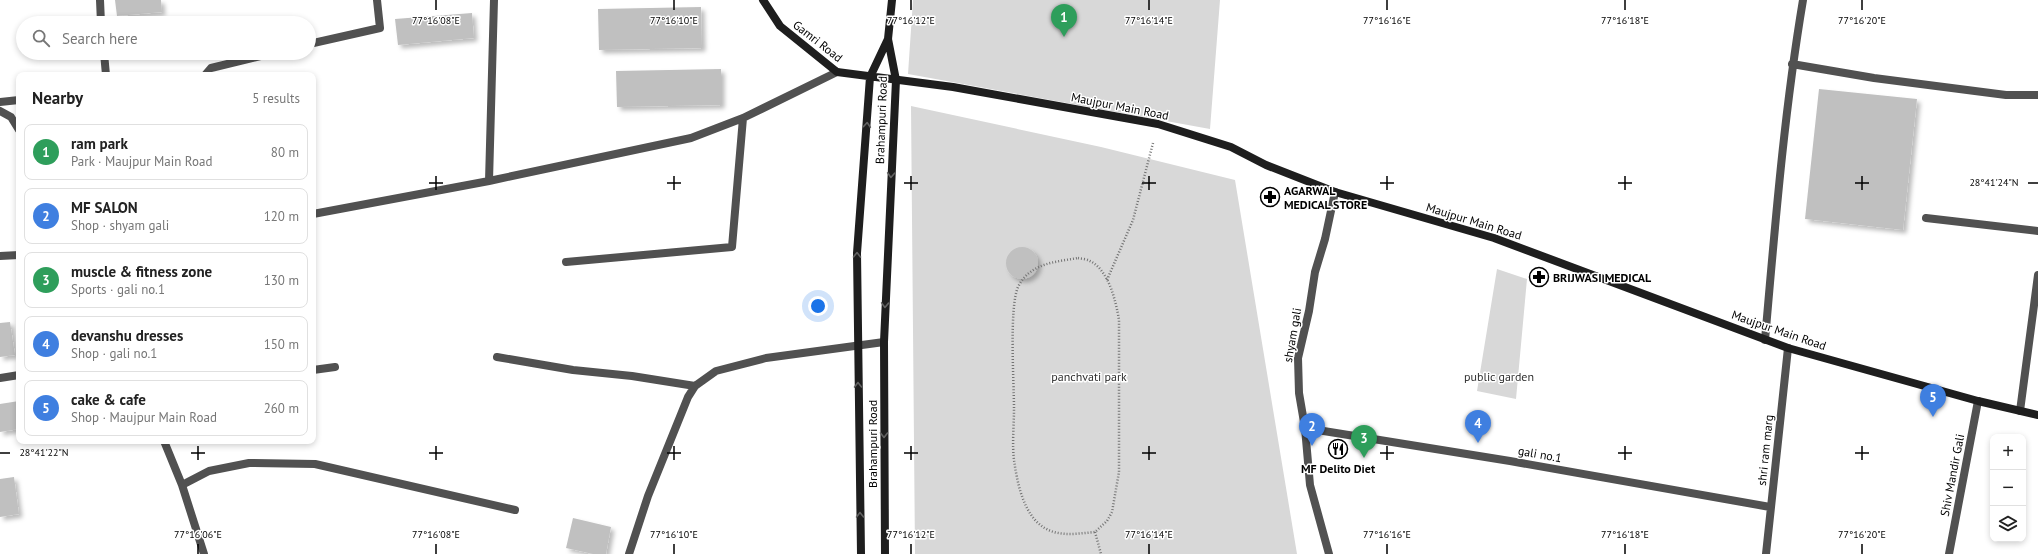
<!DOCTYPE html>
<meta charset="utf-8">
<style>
:root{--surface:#fff;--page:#f6f6f6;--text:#222;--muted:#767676;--line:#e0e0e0;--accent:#000}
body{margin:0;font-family:"PT Sans",sans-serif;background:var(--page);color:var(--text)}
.controls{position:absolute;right:12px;bottom:12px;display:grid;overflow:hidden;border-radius:8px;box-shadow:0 2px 6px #0003}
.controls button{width:36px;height:36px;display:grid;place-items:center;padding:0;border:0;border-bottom:1px solid var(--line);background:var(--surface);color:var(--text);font:20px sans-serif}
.you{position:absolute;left:818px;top:306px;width:14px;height:14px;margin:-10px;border:3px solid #fff;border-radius:50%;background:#1a73e8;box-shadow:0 0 0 6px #1a73e833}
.badge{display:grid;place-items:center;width:26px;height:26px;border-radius:50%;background:var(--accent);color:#fff;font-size:13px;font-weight:700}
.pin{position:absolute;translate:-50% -33px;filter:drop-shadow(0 1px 2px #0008)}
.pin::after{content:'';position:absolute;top:21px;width:14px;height:12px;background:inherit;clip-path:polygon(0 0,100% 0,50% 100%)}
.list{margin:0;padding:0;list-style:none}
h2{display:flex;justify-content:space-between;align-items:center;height:52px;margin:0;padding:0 16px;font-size:17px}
h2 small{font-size:13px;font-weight:400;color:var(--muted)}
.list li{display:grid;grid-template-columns:26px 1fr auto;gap:12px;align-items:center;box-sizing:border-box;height:56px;margin:0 8px 8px;padding:0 8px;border:1px solid var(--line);border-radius:8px}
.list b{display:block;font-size:15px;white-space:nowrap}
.list p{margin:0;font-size:13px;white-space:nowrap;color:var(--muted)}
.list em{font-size:13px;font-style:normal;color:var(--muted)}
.icon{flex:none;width:22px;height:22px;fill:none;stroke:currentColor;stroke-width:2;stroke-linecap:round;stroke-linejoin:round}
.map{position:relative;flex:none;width:2038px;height:554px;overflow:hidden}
.search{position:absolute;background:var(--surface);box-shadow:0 2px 6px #0003;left:16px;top:16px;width:300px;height:44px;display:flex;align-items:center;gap:10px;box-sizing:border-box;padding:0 14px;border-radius:22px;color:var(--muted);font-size:15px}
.panel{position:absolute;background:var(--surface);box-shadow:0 2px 6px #0003;left:16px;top:72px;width:300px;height:372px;border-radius:8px}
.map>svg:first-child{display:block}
.green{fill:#d8d8d8}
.building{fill:#c0c0c0;filter:url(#shadow)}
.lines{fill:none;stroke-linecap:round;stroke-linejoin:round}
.path{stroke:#737373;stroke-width:2.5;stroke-dasharray:1 2;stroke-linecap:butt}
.street{stroke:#515151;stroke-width:8}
.secondary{stroke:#1e1e1e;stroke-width:8}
.oneway{stroke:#626262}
.ticks{fill:none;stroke:#000;stroke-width:1.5}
.labels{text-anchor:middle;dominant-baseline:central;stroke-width:3;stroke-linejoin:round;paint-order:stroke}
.street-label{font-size:12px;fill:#000;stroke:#fff}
.poi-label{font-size:12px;font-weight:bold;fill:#000;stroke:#fff;text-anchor:start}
.park-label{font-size:12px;fill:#2f2f2f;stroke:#fff}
.ticks-label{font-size:10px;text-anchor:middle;fill:#000;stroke:#fff;stroke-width:3;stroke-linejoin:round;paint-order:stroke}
</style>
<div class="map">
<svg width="2038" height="554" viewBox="0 0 2038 554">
<defs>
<filter id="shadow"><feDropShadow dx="3.5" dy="3.5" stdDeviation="2" flood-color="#0004"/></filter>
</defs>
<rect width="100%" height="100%" fill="#fff"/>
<path class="green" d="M913,0H1220L1210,129L908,74Z
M911,106L1101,147L1235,180L1297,554H915Z
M1497,269L1527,279L1516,399L1477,391Z"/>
<path class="building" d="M115,0H161L162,12L117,16Z
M701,7L702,48L599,50L598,9Z
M472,13L474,38L398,45L395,19Z
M721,69V105L617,107L616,71Z
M1819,89L1917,99L1903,230L1805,219Z
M1006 263a16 16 0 1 1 32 0a16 16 0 1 1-32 0Z
M10,322L15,355L0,357V323Z
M19,401V429L0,432V404Z
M14,477L19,514L0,517V479Z
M573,518L611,527L606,554H593L566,548Z"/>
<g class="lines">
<path class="path" d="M1078,258C1082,259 1087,259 1090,261C1109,270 1116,302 1119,320V472L1112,512L1107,521L1095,532C1074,534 1053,538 1037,522C1022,507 1017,481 1014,460C1012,444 1014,425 1014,409C1014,382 1009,308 1018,287C1030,263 1055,262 1078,258Z
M1107,280L1133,220L1153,143
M1095,532L1101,554"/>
<path class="street" d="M100,0L101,23
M309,44L380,28L377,0
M104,53L106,75
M1792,64L1874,78L2006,95H2038
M205,75L211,68L273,53
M0,102L19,100
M0,111L11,117L19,130
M489,181L494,0
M313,214L489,181L691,138L743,118L837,72
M1926,218L2038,231
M0,256L19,255
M566,262L732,247L743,118
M1765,340C1775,226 1784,113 1803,0
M497,357L573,370L632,376L695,386
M313,370L335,367
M0,378L19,375
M2020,411L2038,275
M1305,428L1510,461L1770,507
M164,441L182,485L204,554
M182,485L209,471L249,463L315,464L515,510
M629,554L648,496L688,397L695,386L716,371L766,358L884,342
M1329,554L1310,485L1305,428L1299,393L1298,358L1309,311L1315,272L1325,239L1335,192
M1766,554L1788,348
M1949,554L1978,401"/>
<path class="secondary" d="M763,0L780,26L837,72L953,87L1158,124L1231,147L1266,165L1335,192L1494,238L1788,348L1978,401L2038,415
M861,554L857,253L870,77L888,39
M885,554L884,342L896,80L888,39L892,0"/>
</g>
<defs><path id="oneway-chevron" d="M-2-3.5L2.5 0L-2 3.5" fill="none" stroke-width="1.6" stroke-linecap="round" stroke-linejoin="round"/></defs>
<g class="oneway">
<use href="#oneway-chevron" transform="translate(867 125) rotate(-86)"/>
<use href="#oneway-chevron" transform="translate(891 175) rotate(93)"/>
<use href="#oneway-chevron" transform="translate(857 255) rotate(-89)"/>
<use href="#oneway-chevron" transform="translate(885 305) rotate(92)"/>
<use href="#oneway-chevron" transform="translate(858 385) rotate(-91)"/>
<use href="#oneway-chevron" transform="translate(884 435) rotate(90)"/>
<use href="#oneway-chevron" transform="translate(860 515) rotate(-91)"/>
</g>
<path class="ticks" d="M436,0V10M674,0V10M911,0V10M1149,0V10M1387,0V10M1625,0V10M1862,0V10M436,176V190M674,176V190M911,176V190M1149,176V190M1387,176V190M1625,176V190M1862,176V190M429,183H443M667,183H681M904,183H918M1142,183H1156M1380,183H1394M1618,183H1632M1855,183H1869M2028,183H2038M198,446V460M436,446V460M674,446V460M911,446V460M1149,446V460M1387,446V460M1625,446V460M1862,446V460M0,453H10M191,453H205M429,453H443M667,453H681M904,453H918M1142,453H1156M1380,453H1394M1618,453H1632M1855,453H1869M198,544V554M436,544V554M674,544V554M911,544V554M1149,544V554M1387,544V554M1625,544V554M1862,544V554"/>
<defs>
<symbol id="pharmacy-ring" viewBox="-11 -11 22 22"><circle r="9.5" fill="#fff" stroke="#000" stroke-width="1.5"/><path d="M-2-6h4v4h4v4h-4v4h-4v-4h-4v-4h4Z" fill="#000"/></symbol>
<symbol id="restaurant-ring" viewBox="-11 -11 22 22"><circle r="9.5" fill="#fff" stroke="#000" stroke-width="1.5"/><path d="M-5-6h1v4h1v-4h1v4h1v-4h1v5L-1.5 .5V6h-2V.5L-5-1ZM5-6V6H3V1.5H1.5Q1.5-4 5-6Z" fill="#000"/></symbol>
</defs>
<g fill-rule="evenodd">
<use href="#pharmacy-ring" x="1259" y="186" width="22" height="22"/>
<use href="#pharmacy-ring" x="1528" y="266" width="22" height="22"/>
<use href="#restaurant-ring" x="1327" y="438" width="22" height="22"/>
</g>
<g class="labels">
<g class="street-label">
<text transform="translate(818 41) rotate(38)">Gamri Road</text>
<text transform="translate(1120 106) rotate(11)">Maujpur Main Road</text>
<text transform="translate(881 120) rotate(-88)">Brahampuri Road</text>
<text transform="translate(1474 221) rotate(17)">Maujpur Main Road</text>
<text transform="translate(1779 330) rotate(19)">Maujpur Main Road</text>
<text transform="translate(1292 335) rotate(-80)">shyam gali</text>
<text transform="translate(872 444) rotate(-90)">Brahampuri Road</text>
<text transform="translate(1765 450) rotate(-84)">shri ram marg</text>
<text transform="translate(1540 454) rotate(10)">gali no.1</text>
<text transform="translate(1952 475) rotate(-79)">Shiv Mandir Gali</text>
</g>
<g class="poi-label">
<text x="1284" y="190">AGARWAL<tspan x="1284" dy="14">MEDICAL STORE</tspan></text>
<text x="1553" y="277">BRIJWASI MEDICAL</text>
<text x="1338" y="468" text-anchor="middle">MF Delito Diet</text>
</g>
<g class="park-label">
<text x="1089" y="376">panchvati park</text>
<text x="1499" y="376">public garden</text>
</g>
</g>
<g class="ticks-label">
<text x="436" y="24">77°16'08"E</text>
<text x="674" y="24">77°16'10"E</text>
<text x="911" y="24">77°16'12"E</text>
<text x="1149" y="24">77°16'14"E</text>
<text x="1387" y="24">77°16'16"E</text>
<text x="1625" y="24">77°16'18"E</text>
<text x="1862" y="24">77°16'20"E</text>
<text x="1994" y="186">28°41'24"N</text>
<text x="44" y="456">28°41'22"N</text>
<text x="198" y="538">77°16'06"E</text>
<text x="436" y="538">77°16'08"E</text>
<text x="674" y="538">77°16'10"E</text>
<text x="911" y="538">77°16'12"E</text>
<text x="1149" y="538">77°16'14"E</text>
<text x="1387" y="538">77°16'16"E</text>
<text x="1625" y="538">77°16'18"E</text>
<text x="1862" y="538">77°16'20"E</text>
</g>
</svg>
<div class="controls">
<button>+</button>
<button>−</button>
<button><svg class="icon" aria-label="layers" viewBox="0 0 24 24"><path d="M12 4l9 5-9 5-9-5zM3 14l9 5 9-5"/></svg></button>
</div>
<div class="you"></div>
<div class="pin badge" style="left:1064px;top:37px;background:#2e9e5b">1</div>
<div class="pin badge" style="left:1312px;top:446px;background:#3f7fe0">2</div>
<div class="pin badge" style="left:1364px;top:458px;background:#2e9e5b">3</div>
<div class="pin badge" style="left:1478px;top:443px;background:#3f7fe0">4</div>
<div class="pin badge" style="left:1933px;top:417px;background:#3f7fe0">5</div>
<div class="search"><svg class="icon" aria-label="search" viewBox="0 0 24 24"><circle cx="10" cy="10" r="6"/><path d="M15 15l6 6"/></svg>Search here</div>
<section class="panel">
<h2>Nearby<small>5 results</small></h2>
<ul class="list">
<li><span class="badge" style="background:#2e9e5b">1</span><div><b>ram park</b><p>Park · Maujpur Main Road</p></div><em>80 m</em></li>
<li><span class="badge" style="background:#3f7fe0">2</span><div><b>MF SALON</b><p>Shop · shyam gali</p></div><em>120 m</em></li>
<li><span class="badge" style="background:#2e9e5b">3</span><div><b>muscle &amp; fitness zone</b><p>Sports · gali no.1</p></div><em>130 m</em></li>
<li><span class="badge" style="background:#3f7fe0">4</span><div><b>devanshu dresses</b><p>Shop · gali no.1</p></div><em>150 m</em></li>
<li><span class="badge" style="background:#3f7fe0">5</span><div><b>cake &amp; cafe</b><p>Shop · Maujpur Main Road</p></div><em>260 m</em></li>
</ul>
</section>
</div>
